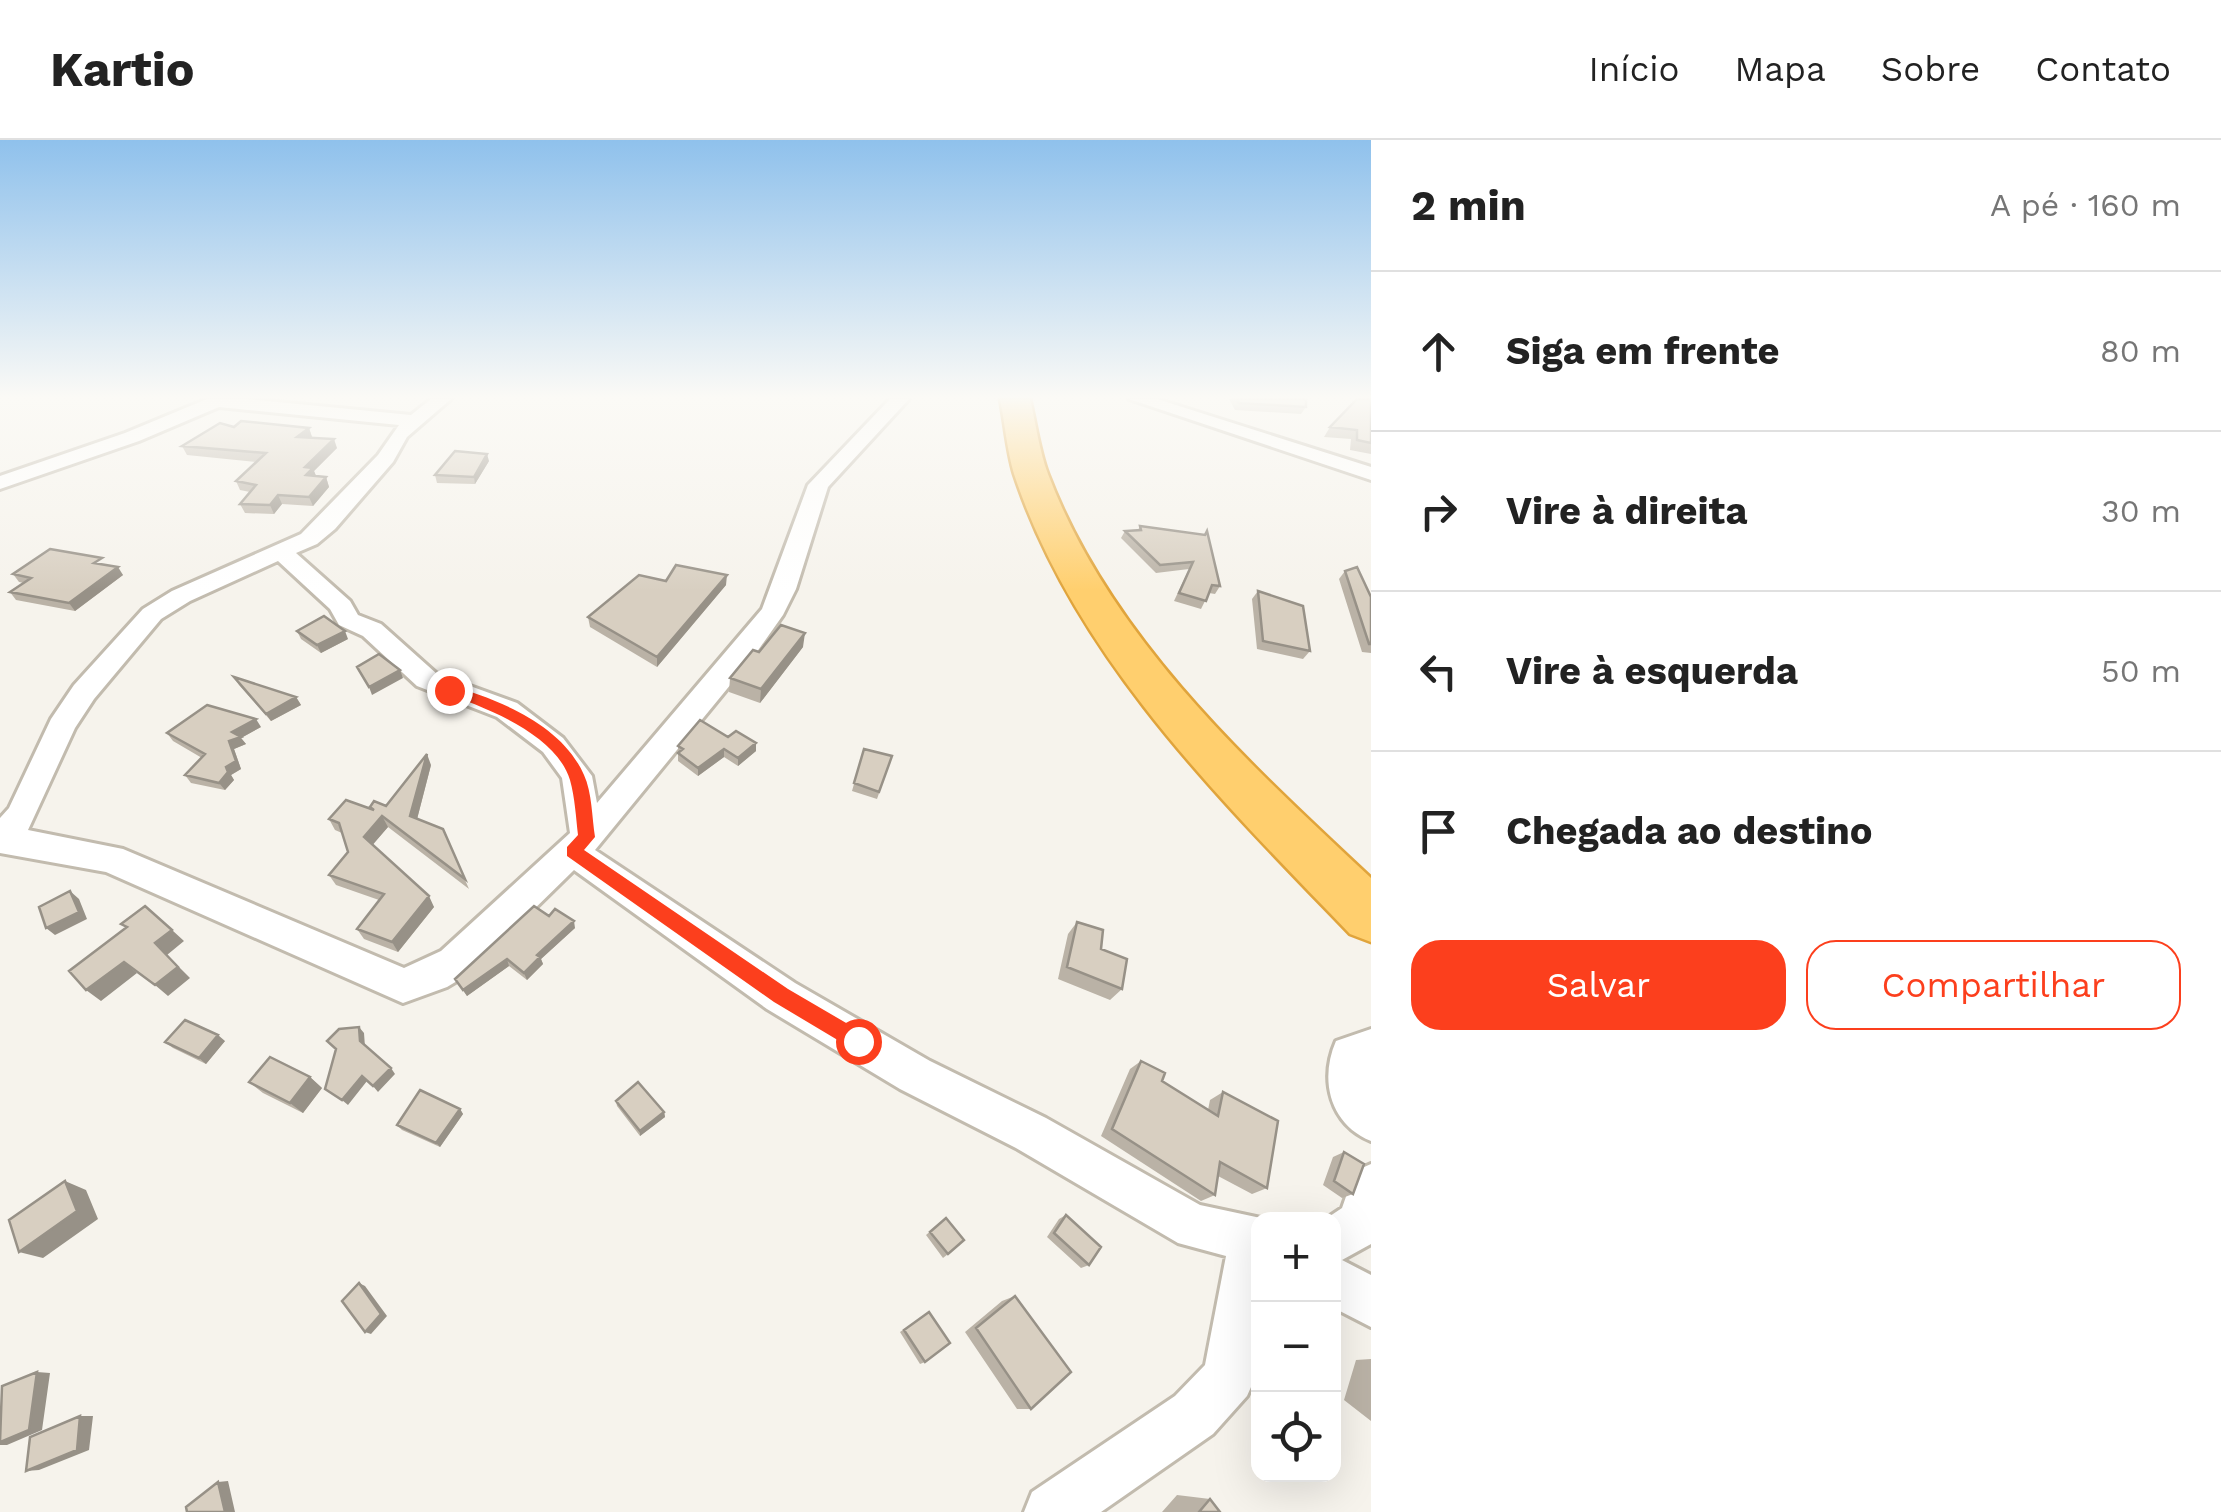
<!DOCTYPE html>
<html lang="pt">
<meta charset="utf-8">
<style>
:root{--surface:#fff;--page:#f6f6f6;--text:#222;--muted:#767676;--line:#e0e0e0;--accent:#fc3f1d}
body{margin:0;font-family:"Work Sans",sans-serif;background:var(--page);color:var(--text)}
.controls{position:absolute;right:30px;bottom:30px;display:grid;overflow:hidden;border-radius:20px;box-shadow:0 10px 40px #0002}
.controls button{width:90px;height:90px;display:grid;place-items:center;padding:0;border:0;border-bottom:2px solid var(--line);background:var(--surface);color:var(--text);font:50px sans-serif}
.stop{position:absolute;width:30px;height:30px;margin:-22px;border:8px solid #fc3f1d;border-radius:50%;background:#fff}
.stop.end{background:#fc3f1d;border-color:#fff;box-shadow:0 2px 10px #0008}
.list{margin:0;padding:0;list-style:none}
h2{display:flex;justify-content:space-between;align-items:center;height:130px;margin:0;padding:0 40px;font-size:42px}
h2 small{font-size:32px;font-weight:400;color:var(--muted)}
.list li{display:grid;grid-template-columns:65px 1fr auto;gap:30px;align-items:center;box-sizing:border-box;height:160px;padding:0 40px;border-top:2px solid var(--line)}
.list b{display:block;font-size:38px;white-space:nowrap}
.list em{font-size:32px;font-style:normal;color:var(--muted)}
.actions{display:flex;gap:20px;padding:30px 40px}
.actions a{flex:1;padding:22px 0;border:2px solid var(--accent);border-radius:30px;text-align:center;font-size:35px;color:var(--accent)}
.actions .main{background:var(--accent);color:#fff}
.icon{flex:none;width:55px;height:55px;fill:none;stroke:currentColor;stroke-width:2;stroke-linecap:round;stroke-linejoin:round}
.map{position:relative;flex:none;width:1371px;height:1372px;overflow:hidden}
header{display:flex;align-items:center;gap:60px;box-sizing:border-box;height:140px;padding:0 50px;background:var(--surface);border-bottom:2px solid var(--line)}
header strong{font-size:48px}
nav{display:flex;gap:55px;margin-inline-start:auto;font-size:35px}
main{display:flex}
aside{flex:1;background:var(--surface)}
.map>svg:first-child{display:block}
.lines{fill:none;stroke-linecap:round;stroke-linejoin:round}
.street-casing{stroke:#c2bbae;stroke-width:6}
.highway-casing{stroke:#e0a43c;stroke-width:5}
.street{fill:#fff;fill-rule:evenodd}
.highway{fill:#ffcf6e;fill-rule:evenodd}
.wall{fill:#bab2a6}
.shaded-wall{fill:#979187}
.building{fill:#d8cfc1;stroke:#979187;stroke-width:2.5}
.route{fill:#fc3f1d}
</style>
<header>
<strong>Kartio</strong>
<nav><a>Início</a><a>Mapa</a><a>Sobre</a><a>Contato</a></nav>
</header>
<main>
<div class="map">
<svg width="1371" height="1372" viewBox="0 0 1371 1372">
<rect width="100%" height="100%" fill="#f6f3ec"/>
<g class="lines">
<defs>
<path id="street" d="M207,259H245L411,275L431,259H451L407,297L393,322L335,389L317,404L296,413L350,461L358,475L381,484L437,534L517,563L563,598L592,636L597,663L762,469L808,345L890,259H909L828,347L796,449L783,475L754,516L595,710L795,843L930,921L1046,978L1200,1065L1270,1080H1258L1255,1238L1247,1256L1213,1294L1101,1372H1024L1032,1352L1175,1256L1205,1225L1226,1116L1178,1103L1016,1008L900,949L767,869L574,730L467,835L447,847L403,863L106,732L0,713V678L9,668L51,579L74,545L143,469L172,451L301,394L378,315L399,285L219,267L139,301L0,349V336L125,293ZM278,421L330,469L339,485L363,496L417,546L497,577L543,612L562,638L570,693L441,811L404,828L123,709L28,690L75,588L94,559L161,479L190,461Z
M1129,259H1157L1371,327V340Z
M1371,889V1001C1330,984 1319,940 1336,901Z
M1371,1024V1104L1342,1120L1371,1135V1187L1334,1168V1080H1324L1342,1068L1355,1031Z"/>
<path id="highway" d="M1000,259H1030C1036,284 1039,310 1048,334C1110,497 1246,621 1371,738V802L1350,794C1220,659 1074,516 1014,334C1007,311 1005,284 1000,259Z"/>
</defs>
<use href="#street" class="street-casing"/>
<use href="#highway" class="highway-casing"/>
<use href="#street" class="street"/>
<use href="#highway" class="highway"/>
</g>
<path class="wall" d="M1229,259H1306V267L1301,274L1235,270Z
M1371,259V314L1350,310L1351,299L1324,297L1330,287Z
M234,287L309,288L312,297L337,308L314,331L316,336L326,337L329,347L313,366L282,364L274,374L245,373L240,364L250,352L240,350L236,341L257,322L187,315L182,306Z
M489,321L475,344L437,343L435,335Z
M1140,386L1205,395L1220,446L1215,454L1209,453L1201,469L1174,461L1189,429L1156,433L1121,398L1125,391L1138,390Z
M107,425L123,435L75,471L16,460L10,452L24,443L19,442L13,434Z
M1345,431L1371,457V513L1362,512L1339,439Z
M666,441L726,445L657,527L590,487L588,477Z
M1258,451L1310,511L1303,519L1257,509L1252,459Z
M297,491L348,499L321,513L301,499Z
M803,507L760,563L729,552L730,538L759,512Z
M234,537L296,557L301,565L271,581L239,545Z
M261,587L241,598L246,604L234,609L241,629L231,635L234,640L225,650L191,643L185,635L202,618L173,601L167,593Z
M728,597L756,611L738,626L724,617L698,636L678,621V606Z
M864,609L892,616L877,659L852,651Z
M431,625L417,679L443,689L469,749L388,687L372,705L434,767L398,812L364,799L357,789L379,760L336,745L329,735L348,712L342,693L335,690L329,679L386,666Z
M549,776L575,788L541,819L543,824L527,840L509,826L467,856L455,839Z
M1077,782L1101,809L1122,849L1110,860L1058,839L1068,794Z
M225,901L206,924L173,908L165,902Z
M1141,921L1162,941L1208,970L1210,960L1223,952L1267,1048L1252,1054L1218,1036L1215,1055L1201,1061L1101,996L1130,929Z
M310,937L322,948L303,973L263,953L249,942Z
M616,961L664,972L665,977L640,996L617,966Z
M460,969L463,974L440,1007L402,990L397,985Z
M1344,1012L1353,1054L1342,1058L1323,1045L1333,1017Z
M1066,1075L1089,1125L1081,1128L1047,1097L1059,1079Z
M946,1078L948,1114L943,1118L926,1095Z
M1015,1156L1031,1269H1017L965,1192L1002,1161Z
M929,1172L925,1222L920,1224L900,1192Z
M1371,1219V1281L1344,1260L1356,1220Z
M1177,1355L1210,1359L1220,1372H1162Z"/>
<path class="shaded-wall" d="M309,288L312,297H297Z
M334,299L337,308L314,331L317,338L306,335L305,327Z
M487,314L489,321L475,344L474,337Z
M326,337L329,347L313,366L309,357Z
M278,355L282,364L274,374L270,365Z
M118,427L123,435L75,471L69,463Z
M727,435L726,445L657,527V517Z
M345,491L348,499L321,513L317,505Z
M805,493L803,507L760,563L761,549Z
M400,530L403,538L372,555L369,547Z
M296,557L301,565L271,581L266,574Z
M256,579L261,587L241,598L246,604L234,609L241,629L231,635L234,640L225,650L219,643L226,627L229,601L232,592Z
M756,603V611L738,626V618Z
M724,609V617L698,636V628Z
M427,614L431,625L415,687L410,676Z
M382,676L388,687L370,708L364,697Z
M70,751L79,759L87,779L55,795L46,788Z
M429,756L434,767L398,812L392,802Z
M574,781L575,788L541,819L543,824L527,840L524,833L537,815Z
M172,790L184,801L167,815L190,838L168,856L155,845V803Z
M507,819L509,826L467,856L463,850Z
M124,822L137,833L101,861L86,850Z
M359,887L364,893L365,907L360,901Z
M218,895L225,901L206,924L199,918Z
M391,928L395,934L378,952L373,946Z
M362,936L367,941L348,965L342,960Z
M310,937L322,948L303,973L290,963Z
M460,969L463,974L440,1007L436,1003Z
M664,972L665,977L640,996V991Z
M65,1041L86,1050L98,1079L43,1118L19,1112Z
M359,1143L365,1146L387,1176L371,1194L365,1192Z
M37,1232L50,1233L42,1290L7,1305H0V1302Z
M80,1276H93L89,1310L39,1330L26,1331Z
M228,1341L235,1372H225L218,1342Z"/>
<path class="building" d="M1236,259H1306V267L1239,263Z
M1357,259H1371V303L1357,300V290L1330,287Z
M241,281L309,288L297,297L334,299L305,327L313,328L306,335L326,337L309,357L278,355L270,365L240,364L256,345L236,341L266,313L182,306L220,283L234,287Z
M455,311L487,314L474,337L435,335Z
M1140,386L1205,395L1207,391L1220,446L1212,445L1206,461L1179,453L1193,422L1160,425L1125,391L1141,390Z
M50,409L102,418L94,423L118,427L69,463L10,452L31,438L13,434Z
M676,425L727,435L657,517L588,477L639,435L666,441Z
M1357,427L1371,457V504H1369L1345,431Z
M1258,451L1303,466L1310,511L1263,501Z
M324,476L345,491L317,505L297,491Z
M781,485L805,493L761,549L730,538L753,510L759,512Z
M379,514L400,530L369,547L357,527Z
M234,537L296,557L266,574Z
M207,565L256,579L232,592L241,597L229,601L236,621L226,627L228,632L219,643L185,635L205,614L167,593Z
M700,580L728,597L736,591L756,603L738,618L724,609L698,628L678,613L683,609L678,606Z
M864,609L892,616L879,652L854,643Z
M427,614L410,676L443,689L465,739L382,676L364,697L429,756L392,802L357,789L384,754L329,735L348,712L339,683L329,679L346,660L374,670L370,667L374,661L386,666Z
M70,751L79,772L46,788L39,767Z
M145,766L172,790L155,803L178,827L155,845L124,822L86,850L69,831L127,787L121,784Z
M534,766L549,776L555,769L574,781L537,815L540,817L524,833L507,819L463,850L455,839Z
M1077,782L1103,790L1101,809L1127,819L1122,849L1067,827Z
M185,880L218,895L199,918L165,902Z
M359,887L360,901L391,928L373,946L362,936L342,960L325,949L336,909L327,901L339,889Z
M270,917L310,937L290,963L249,942Z
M1141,921L1165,933L1162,941L1218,976L1223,952L1278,981L1267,1048L1220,1022L1215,1055L1112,989Z
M638,942L664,972L640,991L616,961Z
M420,950L460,969L436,1003L397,985Z
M1344,1012L1364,1024L1353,1054L1334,1041Z
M65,1041L77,1071L19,1112L9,1080Z
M1066,1075L1101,1107L1089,1125L1054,1093Z
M946,1078L964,1100L948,1114L930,1092Z
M359,1143L381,1174L365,1192L342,1161Z
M1015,1156L1071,1232L1031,1269L976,1188Z
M929,1172L950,1203L925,1222L904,1190Z
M37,1232L29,1290L0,1302L2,1246Z
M80,1276L77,1310L26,1331L30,1297Z
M218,1342L225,1372H187L186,1367Z
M1210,1359L1220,1372H1199Z"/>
<linearGradient id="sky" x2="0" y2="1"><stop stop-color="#8fc1ec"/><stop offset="0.57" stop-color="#fbfaf6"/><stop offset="1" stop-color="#fbfaf6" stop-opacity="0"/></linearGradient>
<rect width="1371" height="451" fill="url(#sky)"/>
<path class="route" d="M449,545C497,559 562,584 584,635C592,652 592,678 595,697L584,710L788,849L865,894V908H851L774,862L567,716V707L578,695C576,678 575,658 570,640C556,594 485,567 444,553V546Z"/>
</svg>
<div class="controls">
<button>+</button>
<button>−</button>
<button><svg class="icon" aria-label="locate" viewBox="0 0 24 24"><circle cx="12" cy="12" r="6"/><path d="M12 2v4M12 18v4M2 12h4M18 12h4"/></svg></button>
</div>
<div class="stop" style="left:858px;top:901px"></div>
<div class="stop end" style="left:449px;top:550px"></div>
</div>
<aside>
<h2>2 min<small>A pé · 160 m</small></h2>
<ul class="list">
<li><svg class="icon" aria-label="ahead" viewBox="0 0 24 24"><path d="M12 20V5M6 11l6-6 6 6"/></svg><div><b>Siga em frente</b></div><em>80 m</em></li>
<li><svg class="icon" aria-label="right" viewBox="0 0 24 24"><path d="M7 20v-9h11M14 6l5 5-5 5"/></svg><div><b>Vire à direita</b></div><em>30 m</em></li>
<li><svg class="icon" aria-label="left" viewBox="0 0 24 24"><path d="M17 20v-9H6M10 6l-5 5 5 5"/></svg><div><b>Vire à esquerda</b></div><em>50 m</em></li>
<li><svg class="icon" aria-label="arrive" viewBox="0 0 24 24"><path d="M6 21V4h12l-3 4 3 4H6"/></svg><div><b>Chegada ao destino</b></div></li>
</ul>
<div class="actions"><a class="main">Salvar</a><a>Compartilhar</a></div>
</aside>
</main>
